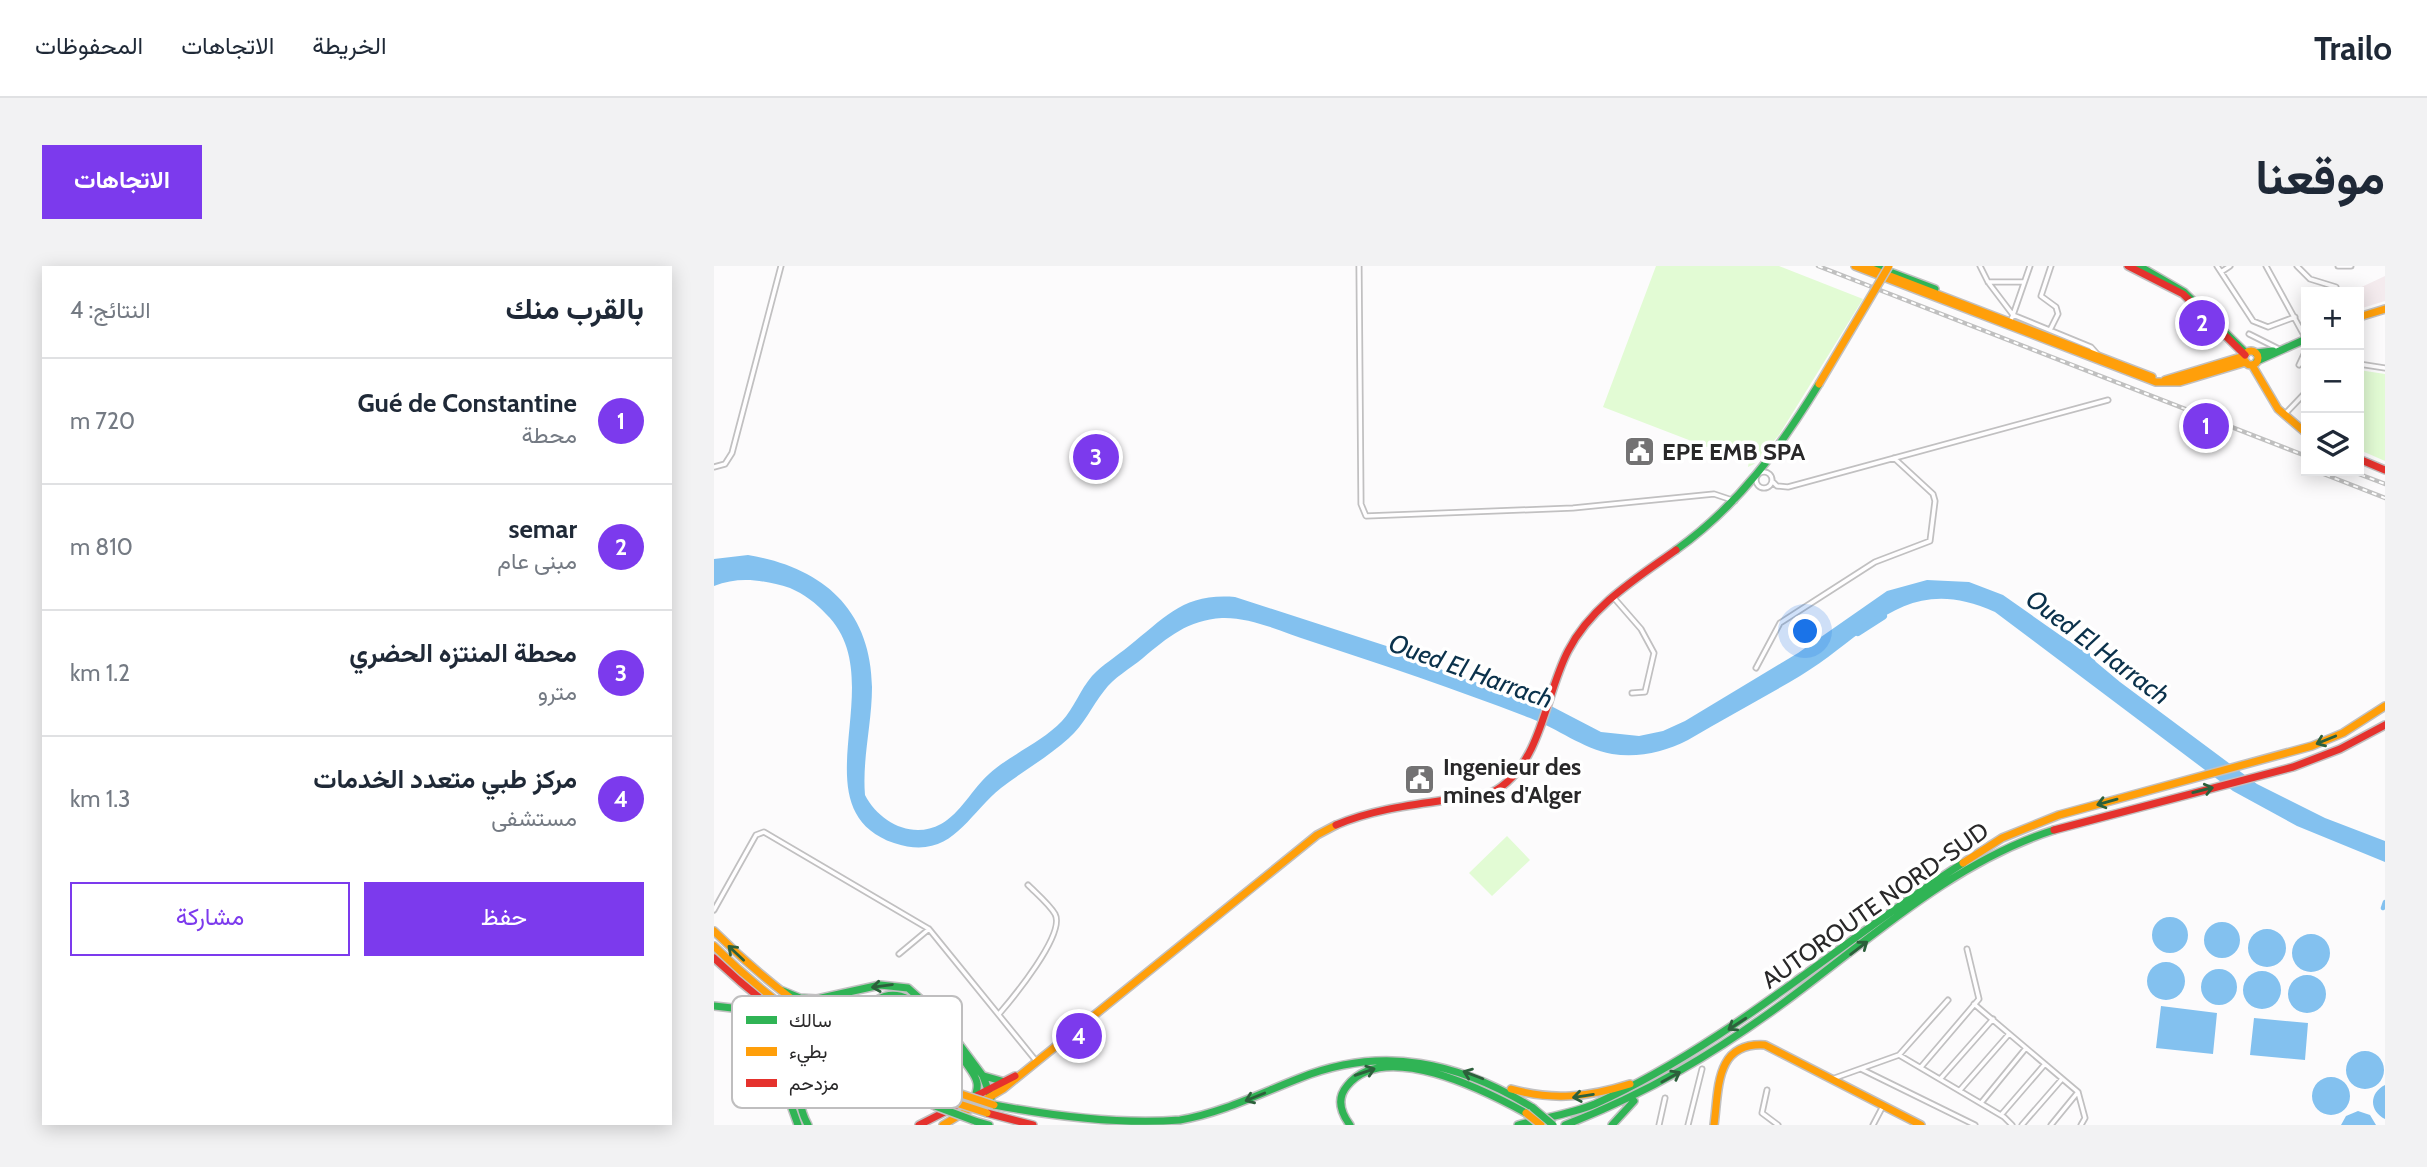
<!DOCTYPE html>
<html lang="ar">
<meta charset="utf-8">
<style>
:root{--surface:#fff;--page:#f2f2f3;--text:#1f2937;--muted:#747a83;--line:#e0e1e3;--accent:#7c3aed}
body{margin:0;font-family:Cabin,Vazirmatn,sans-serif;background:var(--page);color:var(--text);direction:rtl}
.controls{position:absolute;right:21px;top:21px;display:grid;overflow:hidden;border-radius:0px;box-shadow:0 4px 18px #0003}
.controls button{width:63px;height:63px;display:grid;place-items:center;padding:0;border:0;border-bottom:2px solid var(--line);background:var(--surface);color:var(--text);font:35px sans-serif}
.you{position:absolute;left:1092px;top:366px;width:24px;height:24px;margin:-18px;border:5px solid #fff;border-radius:50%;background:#1a73e8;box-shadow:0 0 0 10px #1a73e833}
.badge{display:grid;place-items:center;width:46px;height:46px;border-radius:50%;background:var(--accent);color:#fff;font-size:23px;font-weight:700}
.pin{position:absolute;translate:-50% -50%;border:4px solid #fff;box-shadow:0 2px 7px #0006}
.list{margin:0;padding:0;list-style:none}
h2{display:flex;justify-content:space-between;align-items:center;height:91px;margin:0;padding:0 28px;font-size:30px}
h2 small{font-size:23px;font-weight:400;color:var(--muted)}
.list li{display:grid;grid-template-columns:46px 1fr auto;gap:21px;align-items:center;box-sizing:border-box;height:126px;padding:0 28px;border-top:2px solid var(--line)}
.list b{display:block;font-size:26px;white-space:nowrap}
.list p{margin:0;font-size:23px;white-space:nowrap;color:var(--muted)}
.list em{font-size:23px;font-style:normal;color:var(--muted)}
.actions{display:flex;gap:14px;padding:21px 28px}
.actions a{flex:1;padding:16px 0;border:2px solid var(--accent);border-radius:0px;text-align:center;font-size:24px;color:var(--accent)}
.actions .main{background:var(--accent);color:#fff}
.icon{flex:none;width:38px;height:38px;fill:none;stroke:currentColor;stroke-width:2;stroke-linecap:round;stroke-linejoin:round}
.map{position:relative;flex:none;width:1671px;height:859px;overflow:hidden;direction:ltr;border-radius:0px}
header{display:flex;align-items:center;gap:42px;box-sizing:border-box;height:98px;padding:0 35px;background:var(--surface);border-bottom:2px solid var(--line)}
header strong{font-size:33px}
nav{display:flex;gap:38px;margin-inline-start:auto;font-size:24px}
.intro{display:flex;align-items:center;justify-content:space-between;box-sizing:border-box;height:168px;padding:0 42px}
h1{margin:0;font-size:49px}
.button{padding:18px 32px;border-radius:0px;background:var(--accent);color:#fff;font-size:24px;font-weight:700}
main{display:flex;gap:42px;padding:0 42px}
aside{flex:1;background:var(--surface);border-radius:0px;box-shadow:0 4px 18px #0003}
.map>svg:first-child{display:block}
.education{fill:#f4ebee}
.grass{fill:#e2fbd4}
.water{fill:#83c1ef}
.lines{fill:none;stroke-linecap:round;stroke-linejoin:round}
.canal{stroke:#83c1ef;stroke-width:4.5}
.river{stroke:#83c1ef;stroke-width:8}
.street-casing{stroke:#c1c0c1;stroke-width:7}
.fast-casing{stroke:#c1c0c1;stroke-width:10}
.slow-casing{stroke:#c1c0c1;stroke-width:10}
.jam-casing{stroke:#c1c0c1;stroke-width:10}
.street{stroke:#fffeff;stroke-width:3.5}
.fast{stroke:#30b455;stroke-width:7}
.slow{stroke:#ff9f0a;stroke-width:7}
.jam{stroke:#e5322d;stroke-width:7}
.rail-casing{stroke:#c0c0c0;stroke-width:4.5}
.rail{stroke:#fff;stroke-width:2;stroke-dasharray:5;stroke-linecap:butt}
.fast-bridge-casing{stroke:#c1c0c1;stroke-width:10;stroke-linecap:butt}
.slow-bridge-casing{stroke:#c1c0c1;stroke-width:10;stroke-linecap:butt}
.fast-bridge{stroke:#30b455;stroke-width:7}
.slow-bridge{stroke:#ff9f0a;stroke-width:7}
.oneway{stroke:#2c603b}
.labels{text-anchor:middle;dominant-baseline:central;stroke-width:7;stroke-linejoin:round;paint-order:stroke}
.poi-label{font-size:24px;font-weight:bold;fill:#292829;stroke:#fff;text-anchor:start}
.street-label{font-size:24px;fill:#292829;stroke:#fff}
.water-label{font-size:26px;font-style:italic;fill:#0a314b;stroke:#fff}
.key{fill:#fff;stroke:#bfbebf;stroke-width:2}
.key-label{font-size:19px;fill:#292829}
</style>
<header>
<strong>Trailo</strong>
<nav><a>الخريطة</a><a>الاتجاهات</a><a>المحفوظات</a></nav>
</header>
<div class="intro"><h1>موقعنا</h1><a class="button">الاتجاهات</a></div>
<main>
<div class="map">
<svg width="1671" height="859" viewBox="0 0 1671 859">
<rect width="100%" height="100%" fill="#fcfbfc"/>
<path class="education" d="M1671,10V35L1645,43V26H1637Z"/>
<path class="grass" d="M942,0H1065L1149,33L1065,169L1040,198L1034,201L1035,195L1011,188L1007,179L993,181L889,141Z
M1645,104L1671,108V195L1648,185V168H1645Z
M793,570L816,594L778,630L755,607Z"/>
<path class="water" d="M34,289C108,301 157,343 158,421C158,458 148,493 151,529C165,556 198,574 227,558C246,548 259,522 275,508C297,488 327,477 348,455C360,442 366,424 378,410C388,399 403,390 415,380C452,351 469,327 521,331L691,386L739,409L837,440L887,466L925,470L949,465L971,455L1084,387L1173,325L1213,314L1255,316L1289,329L1353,374L1374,385L1382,396L1406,416L1543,518L1611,552L1671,575V596L1583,560L1519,525L1281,346C1192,305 1155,368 1086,410C1049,432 1011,452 974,474C950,486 925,492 898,488C867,482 845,463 816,452C743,424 670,399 596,375C568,366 537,351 508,352C474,354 454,371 429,392C416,403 400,411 390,425C378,440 370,459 355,472C334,491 309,505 287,522C252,550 237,596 180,577C81,542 180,414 112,348C102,337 90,328 76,322C50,314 25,310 0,320V293Z
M1438 669a18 18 0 1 1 36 0a18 18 0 1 1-36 0Z
M1490 674a18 18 0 1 1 36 0a18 18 0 1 1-36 0Z
M1534 682a19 19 0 1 1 38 0a19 19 0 1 1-38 0Z
M1578 687a19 19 0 1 1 38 0a19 19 0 1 1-38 0Z
M1433 715a19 19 0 1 1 38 0a19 19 0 1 1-38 0Z
M1487 721a18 18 0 1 1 36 0a18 18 0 1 1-36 0Z
M1529 724a19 19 0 1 1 38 0a19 19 0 1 1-38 0Z
M1574 728a19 19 0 1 1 38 0a19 19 0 1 1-38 0Z
M1447,740L1503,747L1499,788L1442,782Z
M1540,752L1594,757L1591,794L1536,789Z
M1632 804a19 19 0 1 1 38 0a19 19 0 1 1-38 0Z
M1598 830a19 19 0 1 1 38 0a19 19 0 1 1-38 0Z
M1671,819V853C1655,845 1655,827 1671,819Z
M1644,845L1656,849L1662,859H1627L1632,850Z"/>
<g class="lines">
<path class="canal" d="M1669,642L1671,636"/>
<path class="river" d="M1144,366L1169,350"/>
<defs>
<path id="street" d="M645,0L647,238L652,250L859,242L1000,228L1021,235
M1266,0L1274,16L1299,49L1296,56
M1316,0L1299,49L1377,81L1385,90
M1503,0L1539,55L1554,61L1581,51
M1552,0L1592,73
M1583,0L1596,13L1622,21
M1624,0H1637
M1507,6L1516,0
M1274,16H1310
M1336,64L1344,48L1342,41L1327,30L1337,0
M1535,68L1567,84
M1645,98L1671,102
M1585,99L1592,84
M1570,149L1592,126
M0,201L11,198L18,187L67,0
M1042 214a8 8 0 1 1 16 0a8 8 0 1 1-16 0Z
M1059,216L1063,220L1074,221L1394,134
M900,332L927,363L940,387L931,426L918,427
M1042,402L1066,357L1161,296L1216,275L1221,235L1219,228L1180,192
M0,644L42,569L50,566L215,663L323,796
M185,688L215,663
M1260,738L1364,826L1371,852L1367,859
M285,748C298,733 352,668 341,648C335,638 323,628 314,619
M1185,789L1234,734
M1207,801L1265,733L1253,683
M1147,803L1261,859
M1227,812L1279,753
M1118,813L1185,789L1290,851L1298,859
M1053,824L1048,847L1064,859
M1246,824L1295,768
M1267,837L1312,782
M1287,849L1331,798
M945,859L951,832
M974,859L988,803
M1159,859L1169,840
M1308,859L1348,813
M1337,859L1364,826"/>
<path id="fast" d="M1160,0L1221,23
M1425,0L1470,26L1532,87
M1542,87L1559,85
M1543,95L1592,73
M962,284C1025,239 1065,183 1105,118
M69,725L86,732L103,733L166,719L194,722L222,747L269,810L277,832
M0,740L36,744L60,765L70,786L74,831L84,859
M169,791L149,768C149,755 151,741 163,734C198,713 234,770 250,794C254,801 262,809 263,817C264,822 262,828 260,833
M270,810L291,816
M280,839C339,850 405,859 466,854C508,847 547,827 586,812C669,779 745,796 819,842
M261,855L275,859
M94,859C87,846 83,831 91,818C112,782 164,831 195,828
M636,859C627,847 622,833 633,820C670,773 770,824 812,847
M804,859C829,852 857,848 881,838C1016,777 1125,676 1249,597
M851,859C934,827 1001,787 1072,735C1156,673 1239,596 1340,564
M898,859L920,835"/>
<path id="slow" d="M1141,0L1442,116H1466L1532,96
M1150,0L1438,111
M1645,51L1671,43
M1530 92a7 7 0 1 1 14 0a7 7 0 1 1-14 0Z
M1538,99L1564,143L1592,167
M1451,114L1530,90
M1249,597L1288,572L1345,549L1598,480L1629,467L1671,440
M0,665C74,739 148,786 244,827
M0,680C69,748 144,797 233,834
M797,823C839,835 875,831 916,818
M229,859L289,823L603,569L622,559
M1000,859C1005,822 1001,776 1051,779L1207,859"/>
<path id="jam" d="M1414,0L1469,28L1531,89
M1645,193L1671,204
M622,559C655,545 689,540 725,535C745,532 770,534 787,521C828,491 832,427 854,385C877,340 923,312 962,284
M1340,564L1579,501L1626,483L1671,459
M0,692C66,755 139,801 221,840
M273,847L319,859
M205,859L301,810"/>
</defs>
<use href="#street" class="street-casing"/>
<use href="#fast" class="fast-casing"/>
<use href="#slow" class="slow-casing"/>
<use href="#jam" class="jam-casing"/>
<use href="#street" class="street"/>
<use href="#fast" class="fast"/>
<use href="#slow" class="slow"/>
<use href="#jam" class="jam"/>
<defs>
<path id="rail" d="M1104,0L1592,190
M1602,205L1671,232
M1637,205L1671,218"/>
</defs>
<use href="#rail" class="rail-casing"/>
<use href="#rail" class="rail"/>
<defs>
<path id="fast-bridge" d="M221,840L261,855
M819,842L839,859"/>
<path id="slow-bridge" d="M1105,118L1175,0
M244,827L280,839
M233,834L273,847
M812,847L827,859"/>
</defs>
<use href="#fast-bridge" class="fast-bridge-casing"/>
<use href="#slow-bridge" class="slow-bridge-casing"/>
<use href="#fast-bridge" class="fast-bridge"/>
<use href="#slow-bridge" class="slow-bridge"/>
</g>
<defs><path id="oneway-shaft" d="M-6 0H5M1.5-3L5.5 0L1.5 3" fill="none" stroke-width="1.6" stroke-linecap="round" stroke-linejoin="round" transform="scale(1.75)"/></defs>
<g class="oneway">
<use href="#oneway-shaft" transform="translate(1612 474) rotate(158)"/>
<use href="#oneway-shaft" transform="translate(1489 524) rotate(-14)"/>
<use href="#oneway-shaft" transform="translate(1393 536) rotate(164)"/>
<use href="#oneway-shaft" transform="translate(1145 682) rotate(-37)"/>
<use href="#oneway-shaft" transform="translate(22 687) rotate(-137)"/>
<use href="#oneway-shaft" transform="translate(168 720) rotate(172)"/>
<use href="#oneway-shaft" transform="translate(1023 758) rotate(147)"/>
<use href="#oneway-shaft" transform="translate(651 806) rotate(-19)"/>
<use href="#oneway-shaft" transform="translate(759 809) rotate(-159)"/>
<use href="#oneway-shaft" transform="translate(957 811) rotate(-29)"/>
<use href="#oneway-shaft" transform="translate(869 830) rotate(171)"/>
<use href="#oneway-shaft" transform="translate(541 831) rotate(158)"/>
</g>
<defs>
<symbol id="civic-square" viewBox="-11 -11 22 22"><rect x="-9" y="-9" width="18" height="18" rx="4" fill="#737273" stroke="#fff"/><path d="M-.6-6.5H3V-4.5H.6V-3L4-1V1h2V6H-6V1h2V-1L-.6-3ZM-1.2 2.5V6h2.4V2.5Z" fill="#fff"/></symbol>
</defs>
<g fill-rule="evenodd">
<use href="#civic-square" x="908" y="168" width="35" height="35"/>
<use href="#civic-square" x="688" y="496" width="35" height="35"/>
</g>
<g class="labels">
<g class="poi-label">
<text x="948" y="185">EPE EMB SPA</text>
<text x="729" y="500">Ingenieur des<tspan x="729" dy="28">mines d'Alger</tspan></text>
</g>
<g class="street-label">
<text transform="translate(1161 639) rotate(-35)">AUTOROUTE NORD-SUD</text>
</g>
<g class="water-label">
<text transform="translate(1384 381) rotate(37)">Oued El Harrach</text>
<text transform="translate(757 405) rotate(20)">Oued El Harrach</text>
</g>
</g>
<rect x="18" y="730" width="230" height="112" rx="10" class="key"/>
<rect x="32" y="750" width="31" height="8" fill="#30b455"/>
<rect x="32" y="781" width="31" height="9" fill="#ff9f0a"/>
<rect x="32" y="813" width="31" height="8" fill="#e5322d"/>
<g class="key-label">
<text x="75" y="761">سالك</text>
<text x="75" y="792">بطيء</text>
<text x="75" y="824">مزدحم</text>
</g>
</svg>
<div class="controls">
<button>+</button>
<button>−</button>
<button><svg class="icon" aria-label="layers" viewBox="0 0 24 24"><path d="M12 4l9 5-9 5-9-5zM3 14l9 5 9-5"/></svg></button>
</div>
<div class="you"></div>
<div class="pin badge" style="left:1492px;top:160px">1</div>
<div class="pin badge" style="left:1488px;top:57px">2</div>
<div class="pin badge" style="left:382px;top:191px">3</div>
<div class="pin badge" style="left:365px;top:770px">4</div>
</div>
<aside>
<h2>بالقرب منك<small>النتائج: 4</small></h2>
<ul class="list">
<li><span class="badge">1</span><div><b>Gué de Constantine</b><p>محطة</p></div><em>720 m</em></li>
<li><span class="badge">2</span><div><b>semar</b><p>مبنى عام</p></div><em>810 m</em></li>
<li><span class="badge">3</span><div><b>محطة المنتزه الحضري</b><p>مترو</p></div><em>1.2 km</em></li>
<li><span class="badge">4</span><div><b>مركز طبي متعدد الخدمات</b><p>مستشفى</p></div><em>1.3 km</em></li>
</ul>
<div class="actions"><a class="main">حفظ</a><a>مشاركة</a></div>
</aside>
</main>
